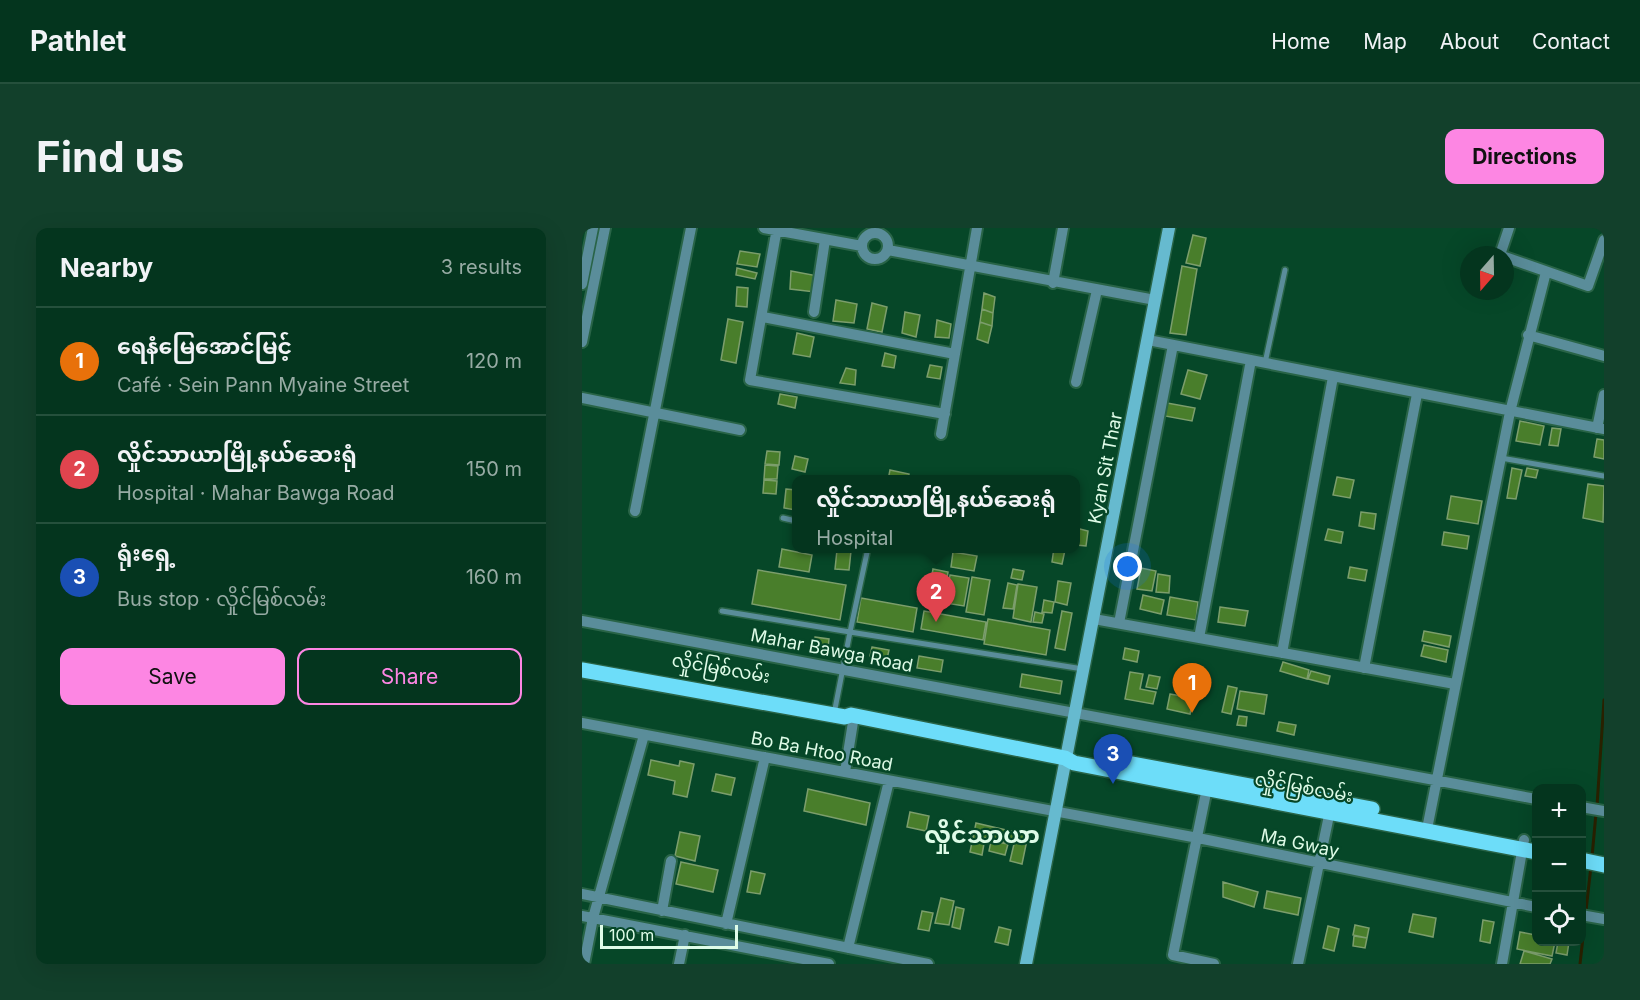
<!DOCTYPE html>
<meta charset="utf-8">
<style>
:root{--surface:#04351e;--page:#12402b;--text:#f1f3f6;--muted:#97aba4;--line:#25503c;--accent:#fd86e3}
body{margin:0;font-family:Inter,"Noto Sans Myanmar",sans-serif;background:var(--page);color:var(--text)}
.controls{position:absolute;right:18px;bottom:18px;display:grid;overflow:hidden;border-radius:12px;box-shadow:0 6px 24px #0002}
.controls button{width:54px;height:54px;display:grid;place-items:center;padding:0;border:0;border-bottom:2px solid var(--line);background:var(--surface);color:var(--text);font:30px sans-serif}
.compass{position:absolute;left:878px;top:18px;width:54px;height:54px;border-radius:50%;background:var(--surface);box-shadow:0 6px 24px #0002;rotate:200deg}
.scale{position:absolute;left:18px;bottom:15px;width:138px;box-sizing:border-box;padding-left:6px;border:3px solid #dffce8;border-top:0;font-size:16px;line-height:21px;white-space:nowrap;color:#dffce8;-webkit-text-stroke:4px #064728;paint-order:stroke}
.you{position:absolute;left:546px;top:339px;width:21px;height:21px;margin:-15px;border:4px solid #fff;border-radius:50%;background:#1a73e8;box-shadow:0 0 0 9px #1a73e833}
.badge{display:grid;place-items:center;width:39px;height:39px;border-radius:50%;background:var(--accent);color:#fff;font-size:20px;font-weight:700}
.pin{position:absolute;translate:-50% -50px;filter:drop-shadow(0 2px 3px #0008)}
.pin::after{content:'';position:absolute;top:32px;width:21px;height:18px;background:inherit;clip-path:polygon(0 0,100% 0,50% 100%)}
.popup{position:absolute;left:210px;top:247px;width:288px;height:78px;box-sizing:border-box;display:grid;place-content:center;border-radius:12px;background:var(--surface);filter:drop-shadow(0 2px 4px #0005);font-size:20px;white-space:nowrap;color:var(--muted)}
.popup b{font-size:22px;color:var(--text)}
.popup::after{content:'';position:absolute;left:50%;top:100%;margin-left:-12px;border:12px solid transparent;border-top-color:var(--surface)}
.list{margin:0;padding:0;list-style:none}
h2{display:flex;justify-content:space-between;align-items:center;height:78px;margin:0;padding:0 24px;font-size:26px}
h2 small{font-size:20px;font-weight:400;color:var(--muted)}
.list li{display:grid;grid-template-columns:39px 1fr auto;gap:18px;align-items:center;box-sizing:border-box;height:108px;padding:0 24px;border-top:2px solid var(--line)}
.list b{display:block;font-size:22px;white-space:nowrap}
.list p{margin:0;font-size:20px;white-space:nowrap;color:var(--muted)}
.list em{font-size:20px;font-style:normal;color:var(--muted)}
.actions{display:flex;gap:12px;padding:18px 24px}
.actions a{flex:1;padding:14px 0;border:2px solid var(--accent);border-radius:12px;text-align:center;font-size:21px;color:var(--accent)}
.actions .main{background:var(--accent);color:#111}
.icon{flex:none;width:33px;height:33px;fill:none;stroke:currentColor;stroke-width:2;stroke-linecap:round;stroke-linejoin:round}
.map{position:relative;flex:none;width:1022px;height:736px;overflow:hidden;border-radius:12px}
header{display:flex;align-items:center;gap:36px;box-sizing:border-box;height:84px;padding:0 30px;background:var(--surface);border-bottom:2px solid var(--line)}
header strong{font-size:28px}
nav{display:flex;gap:33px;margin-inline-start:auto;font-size:21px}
.intro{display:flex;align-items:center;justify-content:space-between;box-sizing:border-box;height:144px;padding:0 36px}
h1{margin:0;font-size:42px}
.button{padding:15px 27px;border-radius:12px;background:var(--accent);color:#111;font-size:21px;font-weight:700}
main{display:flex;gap:36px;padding:0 36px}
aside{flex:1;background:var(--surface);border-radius:12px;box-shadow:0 6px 24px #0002}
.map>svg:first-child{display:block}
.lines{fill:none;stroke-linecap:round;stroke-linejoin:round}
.stream{stroke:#292100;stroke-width:3}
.building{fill:#497e2b;stroke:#7c9e6c;stroke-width:1.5}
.lane-casing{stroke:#296447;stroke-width:8}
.street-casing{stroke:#296447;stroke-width:14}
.secondary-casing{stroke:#296447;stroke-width:15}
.primary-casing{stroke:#296447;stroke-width:18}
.lane{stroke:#5a8d9a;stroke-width:5}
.street{stroke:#5a8d9a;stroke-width:10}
.secondary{stroke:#66bacf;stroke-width:12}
.primary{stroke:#6dddf9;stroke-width:15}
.labels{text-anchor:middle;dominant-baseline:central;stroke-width:4.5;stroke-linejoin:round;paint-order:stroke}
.street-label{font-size:18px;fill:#dffce8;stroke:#064728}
.district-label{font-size:24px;font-weight:bold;fill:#dffce8;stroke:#064728}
</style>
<header>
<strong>Pathlet</strong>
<nav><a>Home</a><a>Map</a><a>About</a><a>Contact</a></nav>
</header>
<div class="intro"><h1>Find us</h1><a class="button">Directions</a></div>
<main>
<aside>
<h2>Nearby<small>3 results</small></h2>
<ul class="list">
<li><span class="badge" style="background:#e8710a">1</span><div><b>ရေနံမြေအောင်မြင့်</b><p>Café · Sein Pann Myaine Street</p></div><em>120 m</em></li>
<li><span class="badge" style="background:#e0444e">2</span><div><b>လှိုင်သာယာမြို့နယ်ဆေးရုံ</b><p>Hospital · Mahar Bawga Road</p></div><em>150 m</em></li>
<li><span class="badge" style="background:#1a4fb4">3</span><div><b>ရုံးရှေ့</b><p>Bus stop · လှိုင်မြစ်လမ်း</p></div><em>160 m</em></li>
</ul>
<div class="actions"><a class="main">Save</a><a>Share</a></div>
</aside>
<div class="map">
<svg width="1022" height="736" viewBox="0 0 1022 736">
<rect width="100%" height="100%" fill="#064728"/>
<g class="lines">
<path class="stream" d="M1015,578L1022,472
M1010,629L1014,585
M998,736L1009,638"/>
</g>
<path class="building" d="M611,7L624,10L618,38L604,35Z
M158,23L178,26L175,39L155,36Z
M600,38L615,41L604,107L588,105Z
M155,40L175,45L173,51L154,47Z
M209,43L236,48L233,64L208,61Z
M155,59L166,60L165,79L154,78Z
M402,65L413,69L411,85L400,81Z
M254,72L275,76L272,95L251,93Z
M290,75L305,79L300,104L285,101Z
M400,81L411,85L410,98L398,94Z
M323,84L338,87L334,109L320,105Z
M146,91L161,94L154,135L139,132Z
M355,92L369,96L367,110L353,109Z
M398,94L410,98L406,115L395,111Z
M215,105L232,109L228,129L211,126Z
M303,125L314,128L312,140L300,138Z
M348,137L360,139L358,151L345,149Z
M264,140L274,142L273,157L258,155Z
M606,142L625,147L618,171L599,166Z
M198,166L215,169L213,180L196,176Z
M585,175L613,180L610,193L583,188Z
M938,193L962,198L958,217L934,213Z
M970,200L979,201L976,218L967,217Z
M1015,211L1022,212V231L1012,229Z
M185,223L198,224L197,237L183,236Z
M213,228L226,231L223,244L210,241Z
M183,237L196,238L195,251H182Z
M930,240L940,242L934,271L925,270Z
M945,240L956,242L954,250L943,248Z
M308,242L327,246L326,252H306Z
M755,249L772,252L768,270L751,267Z
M182,252L195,253L194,266L181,265Z
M1006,256L1022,258L1021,294L1001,290Z
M204,261L214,262V282L202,280Z
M869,268L900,273L896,296L865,291Z
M779,284L794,286L792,301L777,298Z
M494,300L506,303L504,318L494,317Z
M746,301L761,304L759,315L743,312Z
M862,304L887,308L885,321L860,317Z
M472,320L483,322L480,336L470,334Z
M200,321L230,327L227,344L197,339Z
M255,322L269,323L267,342L253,341Z
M371,324L395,328L392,343L369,339Z
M768,339L785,342L783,353L766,350Z
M559,340L574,343L570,363L555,361Z
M351,341L366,344L360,379L345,376Z
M431,341L442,343L440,352L429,350Z
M176,342L264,357L258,392L170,376Z
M576,346L588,348L587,365L574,364Z
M368,347L387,350L382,378L363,375Z
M390,349L408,352L402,387L384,384Z
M476,353L489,355L485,377L473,374Z
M426,355L435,357L431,381L421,380Z
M436,356L455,359L449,394L431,390Z
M561,367L582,372L579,386L558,381Z
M588,369L616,374L614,392L585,387Z
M279,370L335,380L331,404L275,394Z
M462,372L472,374L470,385L460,384Z
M638,379L666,383L663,398L636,394Z
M342,383L404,394L401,412L339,401Z
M480,383L490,385L483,422L473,420Z
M453,384L462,386L460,395L451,394Z
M406,391L468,402L464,427L402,416Z
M842,403L869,408L867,419L840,413Z
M233,409L247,411L246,420L232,418Z
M842,417L866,422L864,434L839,428Z
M290,419L307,422L305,431L288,428Z
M543,420L557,423L555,434L541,431Z
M337,428L361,432L359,444L335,440Z
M701,434L727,442L725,451L698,443Z
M729,443L748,448L746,456L726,451Z
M548,444L561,446L558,461L574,464L571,476L543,471Z
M440,446L480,453L478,466L438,459Z
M567,447L578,449L575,461L564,459Z
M646,458L655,460L649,486L640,484Z
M658,463L685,467L682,486L655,481Z
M588,466L611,470L608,486L585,481Z
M657,488L665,489L664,498L655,497Z
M697,494L714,497L712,507L695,503Z
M69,532L97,538L98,533L112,536L105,569L91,566L93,553L66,547Z
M134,546L153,550L149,567L130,563Z
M226,561L288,575L284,597L222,583Z
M328,584L347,588L344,603L325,599Z
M394,595L446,607L440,636L428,633L432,616L403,610L400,627L388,624Z
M98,604L118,608L113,633L93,628Z
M409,613L426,616L423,627L407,623Z
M99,634L136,642L131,664L94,656Z
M169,643L183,646L178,666L165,664Z
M641,654L676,664L672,679L641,669Z
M685,663L719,670L716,687L682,680Z
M359,670L372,673L367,697L353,695Z
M374,679L382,681L378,701L370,699Z
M340,683L351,685L347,703L336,701Z
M831,686L854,690L851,709L827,704Z
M901,692L912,694L908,715L898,713Z
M773,697L787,700L785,710L771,707Z
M746,698L757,701L752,723L741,720Z
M417,699L429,702L426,717L413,714Z
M938,704L954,707V714H973L970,728L935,721Z
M772,708L785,710L783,720L771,718Z
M976,714H987L985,727L974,725Z
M942,723L970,731L968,736H938Z"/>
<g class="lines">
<defs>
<path id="lane" d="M683,135L703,42
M919,230L1022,248
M201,290L214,293
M286,320L268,404L501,441
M140,383L268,404L252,486"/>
<path id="street" d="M182,0L280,18
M195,0L168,152L363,186
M280 18a13 13 0 1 1 26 0a13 13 0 1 1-26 0Z
M306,22L573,72
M918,27L927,0
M923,29L1006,58L1022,12
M471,55L481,0
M0,56L11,0
M232,84L243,12
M181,89L373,126
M946,107L1022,128
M566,112L1022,201
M0,114L23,0
M494,154L515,62
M0,170L158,202
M1015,200L1022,167
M359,206L395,0
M53,283L109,0
M512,391L873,456
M0,393L954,571
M537,395L591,117
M617,410L669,132
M700,425L751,149
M782,440L835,166
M0,495L616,610L954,679
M263,544L272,488
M626,555L591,727L632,736
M999,579L1022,583
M845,601L928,184L964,44
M0,666L346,736
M80,683L89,633
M999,687L1022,691
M0,688L247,736
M144,696L183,529
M266,720L307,553
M2,736L11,690L62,507
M97,736L103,707
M716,736L749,578
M920,736L942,612"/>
<path id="secondary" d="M444,736L587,0"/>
<path id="primary" d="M0,442L263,489L269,487L483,530L492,535L954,624
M540,534L790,581
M999,632L1022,637"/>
</defs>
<use href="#lane" class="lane-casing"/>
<use href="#street" class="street-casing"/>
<use href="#secondary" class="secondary-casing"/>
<use href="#primary" class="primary-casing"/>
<use href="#lane" class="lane"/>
<use href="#street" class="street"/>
<use href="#secondary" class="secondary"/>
<use href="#primary" class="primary"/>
</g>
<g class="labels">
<g class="street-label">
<text transform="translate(523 240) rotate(-79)">Kyan Sit Thar</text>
<text transform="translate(250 422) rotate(11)">Mahar Bawga Road</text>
<text transform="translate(139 440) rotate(10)">လှိုင်မြစ်လမ်း</text>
<text transform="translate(240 523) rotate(11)">Bo Ba Htoo Road</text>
<text transform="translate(722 559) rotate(10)">လှိုင်မြစ်လမ်း</text>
<text transform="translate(718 615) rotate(12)">Ma Gway</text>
</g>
<g class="district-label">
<text x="400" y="606">လှိုင်သာယာ</text>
</g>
</g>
</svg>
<div class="controls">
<button>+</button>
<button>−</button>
<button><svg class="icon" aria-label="locate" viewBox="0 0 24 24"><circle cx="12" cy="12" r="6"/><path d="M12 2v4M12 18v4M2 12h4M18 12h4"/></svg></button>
</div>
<svg class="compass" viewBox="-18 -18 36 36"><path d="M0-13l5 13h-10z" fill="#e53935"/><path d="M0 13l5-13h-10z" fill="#97aba4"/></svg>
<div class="scale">100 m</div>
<div class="you"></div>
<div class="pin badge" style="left:610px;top:485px;background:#e8710a">1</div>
<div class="pin badge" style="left:354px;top:394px;background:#e0444e">2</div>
<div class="popup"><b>လှိုင်သာယာမြို့နယ်ဆေးရုံ</b>Hospital</div>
<div class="pin badge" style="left:531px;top:556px;background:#1a4fb4">3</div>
</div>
</main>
